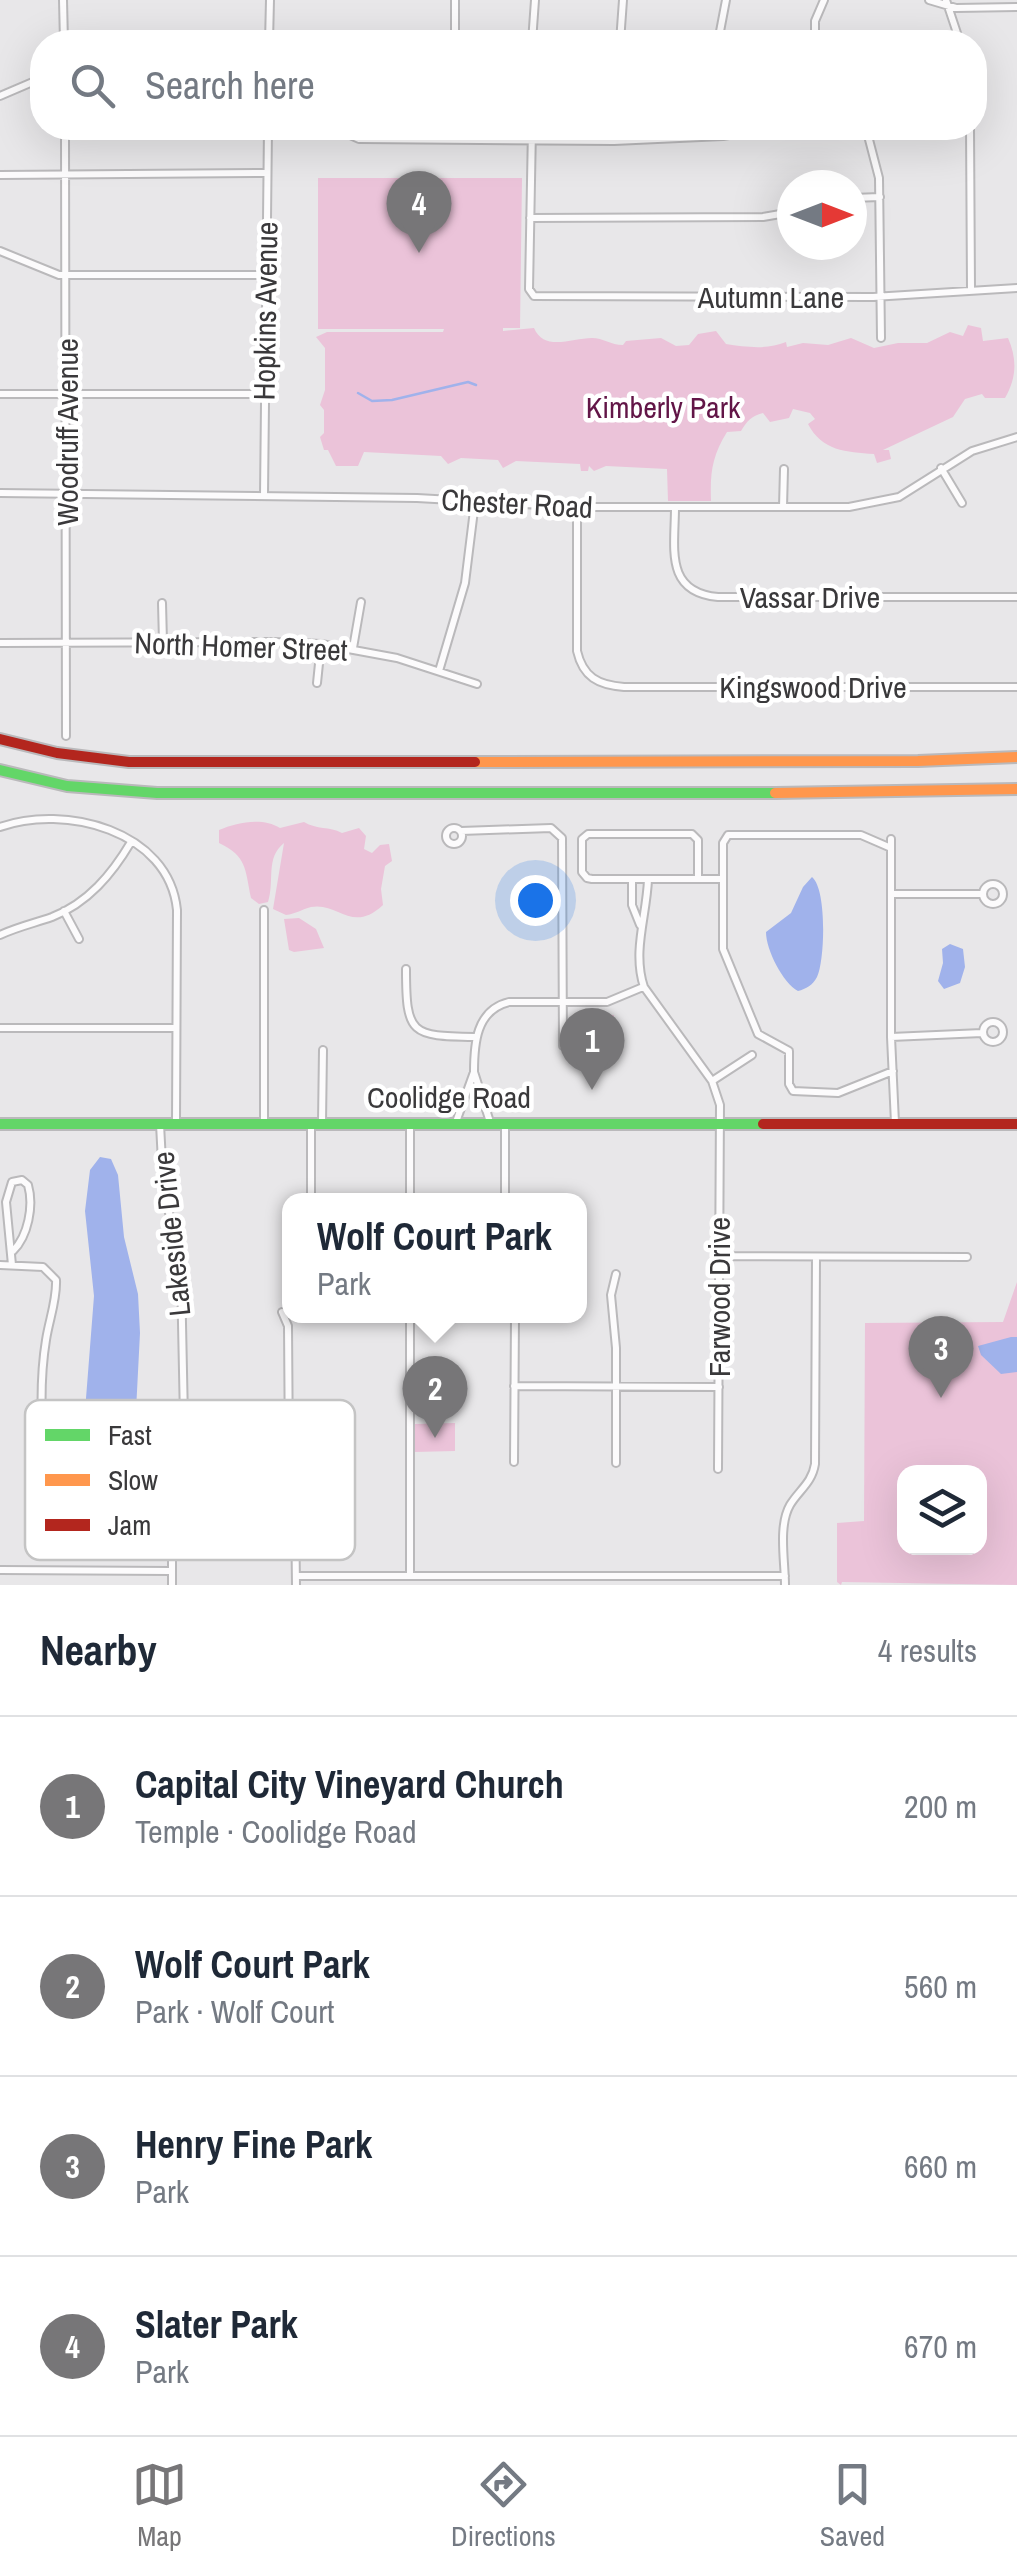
<!DOCTYPE html>
<meta charset="utf-8">
<style>
:root{--surface:#fff;--page:#f2f2f3;--text:#1f2937;--muted:#747a83;--line:#e0e1e3;--accent:#777678}
body{margin:0;font-family:"Archivo Narrow",sans-serif;background:var(--page);color:var(--text)}
.controls{position:absolute;right:30px;bottom:30px;display:grid;overflow:hidden;border-radius:20px;box-shadow:0 10px 40px #0002}
.controls button{width:90px;height:90px;display:grid;place-items:center;padding:0;border:0;border-bottom:2px solid var(--line);background:var(--surface);color:var(--text);font:50px sans-serif}
.compass{position:absolute;left:777px;top:170px;width:90px;height:90px;border-radius:50%;background:var(--surface);box-shadow:0 10px 40px #0002;rotate:90deg}
.you{position:absolute;left:535px;top:900px;width:35px;height:35px;margin:-25px;border:8px solid #fff;border-radius:50%;background:#1a73e8;box-shadow:0 0 0 15px #1a73e833}
.badge{display:grid;place-items:center;width:65px;height:65px;border-radius:50%;background:var(--accent);color:#fff;font-size:32px;font-weight:700}
.pin{position:absolute;translate:-50% -82px;filter:drop-shadow(0 2px 5px #0008)}
.pin::after{content:'';position:absolute;top:52px;width:35px;height:30px;background:inherit;clip-path:polygon(0 0,100% 0,50% 100%)}
.popup{position:absolute;left:282px;top:1193px;width:305px;height:130px;box-sizing:border-box;display:grid;place-content:center;border-radius:20px;background:var(--surface);filter:drop-shadow(0 2px 8px #0005);font-size:32px;white-space:nowrap;color:var(--muted)}
.popup b{font-size:38px;color:var(--text)}
.popup::after{content:'';position:absolute;left:50%;top:100%;margin-left:-20px;border:20px solid transparent;border-top-color:var(--surface)}
.list{margin:0;padding:0;list-style:none}
h2{display:flex;justify-content:space-between;align-items:center;height:130px;margin:0;padding:0 40px;font-size:42px}
h2 small{font-size:32px;font-weight:400;color:var(--muted)}
.list li{display:grid;grid-template-columns:65px 1fr auto;gap:30px;align-items:center;box-sizing:border-box;height:180px;padding:0 40px;border-top:2px solid var(--line)}
.list b{display:block;font-size:38px;white-space:nowrap}
.list p{margin:0;font-size:32px;white-space:nowrap;color:var(--muted)}
.list em{font-size:32px;font-style:normal;color:var(--muted)}
.icon{flex:none;width:55px;height:55px;fill:none;stroke:currentColor;stroke-width:2;stroke-linecap:round;stroke-linejoin:round}
.map{position:relative;flex:none;width:1017px;height:1585px;overflow:hidden}
.search{position:absolute;background:var(--surface);box-shadow:0 10px 40px #0002;left:30px;right:30px;top:30px;height:110px;display:flex;align-items:center;gap:25px;box-sizing:border-box;padding:0 35px;border-radius:40px;color:var(--muted);font-size:38px}
.sheet{height:850px;background:var(--surface)}
nav{display:flex;justify-content:space-around;align-items:center;box-sizing:border-box;height:140px;border-top:2px solid var(--line);background:var(--surface);font-size:28px;color:var(--muted)}
nav a{display:grid;justify-items:center;gap:5px}
nav .on{color:var(--accent)}
.map>svg:first-child{display:block}
.green{fill:#ebc3d9;fill-rule:evenodd}
.water{fill:#a0b2eb}
.lines{fill:none;stroke-linecap:round;stroke-linejoin:round}
.stream{stroke:#a0b2eb;stroke-width:2.5}
.street-casing{stroke:#bab9bb;stroke-width:10}
.fast-casing{stroke:#bab9bb;stroke-width:14}
.slow-casing{stroke:#bab9bb;stroke-width:14}
.jam-casing{stroke:#bab9bb;stroke-width:14}
.street{stroke:#fcfbfc;stroke-width:6}
.fast{stroke:#63d668;stroke-width:10}
.slow{stroke:#ff974d;stroke-width:10}
.jam{stroke:#b3261e;stroke-width:10}
.labels{text-anchor:middle;dominant-baseline:central;stroke-width:9;stroke-linejoin:round;paint-order:stroke}
.street-label{font-size:30px;fill:#3a393b;stroke:#fff}
.park-label{font-size:30px;fill:#621547;stroke:#fff}
.key{fill:#fff;stroke:#c4c4c4;stroke-width:2.5}
.key-label{font-size:28px;fill:#3a393b}
</style>
<div class="map">
<svg width="1017" height="1585" viewBox="0 0 1017 1585">
<rect width="100%" height="100%" fill="#e8e7e9"/>
<path class="green" d="M318,178H522L520,328H503V331L534,328C544,352 572,338 592,338C603,338 611,345 623,345L626,341L661,338L676,346L689,345L698,334L716,331L726,344C746,347 767,350 786,342L787,347L803,343L828,345L851,338L874,348L898,343H927L950,332L963,336L968,325L981,328L983,341L1008,338C1017,358 1017,378 1005,398H985L982,394L965,399L953,417L883,450H889L891,459L877,463L874,454C846,452 822,451 808,424L815,419L810,413L793,409L789,418L770,422L763,413C751,416 747,421 741,431L727,432C712,456 710,473 711,501H668L667,469L606,466L594,471L589,466L588,471H581L580,464L516,461L503,468L498,460L461,458L448,464L441,456L364,452L358,466H336L328,450H324L320,437L324,433V410L320,405L325,390V348L316,337L327,332H443L444,329H318Z
M304,822C317,830 329,826 342,833L359,828L366,836L364,849L372,853L380,845L389,844L392,861L385,866L381,889L383,905C352,934 339,902 311,907C302,909 296,914 286,915L273,909L284,843C265,858 275,881 268,902L259,904L251,898C245,869 247,856 219,843V830C237,822 263,817 280,828Z
M299,918L316,929L324,948L294,952L289,950L284,919Z
M579,1014L614,1015L613,1028L579,1027Z
M1017,1282V1585L842,1582L841,1585L837,1582V1523L864,1521L865,1323L1003,1322ZM904,1472H980V1548H904Z
M455,1423V1451L414,1452L415,1424Z"/>
<path class="water" d="M812,877C827,889 825,960 817,977C813,985 806,989 798,991C783,983 766,950 766,932L791,913L803,887Z
M950,944L963,949L965,967L960,983L944,989L938,981L943,963L942,949Z
M100,1157L111,1159L118,1175L124,1237L138,1294L140,1333L135,1430C125,1446 103,1445 89,1435L85,1411L94,1296L85,1211L90,1170Z
M1011,1337H1017V1372L1001,1374L981,1355L978,1346Z"/>
<g class="lines">
<path class="stream" d="M358,393L372,401L392,400L468,382L476,385"/>
<defs>
<path id="street" d="M63,0L64,42
M929,0L956,8L1017,7
M946,0L960,42
M269,42L270,0
M455,42V0
M532,42L535,0
M620,42L623,0
M718,42L726,0
M815,42V21L824,0
M0,96L42,78
M65,128L66,736
M348,128L350,135L359,139L614,141L723,136L769,128
M532,128L529,289L534,296L873,297L1017,288
M866,128L879,178L881,338
M970,128L971,288
M0,175L267,173
M852,198L880,197
M530,218L763,217L792,212
M0,251L59,275H265
M0,394H264
M941,468L962,503
M0,493L417,498L577,507H849L899,497L972,451L1017,437
M264,495L268,128
M577,507V651C583,677 598,685 624,687H1017
M675,507C675,548 664,592 718,597H1017
M783,507L784,469
M162,603L163,642
M0,643L273,642L321,644L397,658L477,684
M353,648L361,602
M439,671L465,583L475,502
M317,683L321,644
M0,827C64,804 169,830 177,910L176,1123
M446 836a8 8 0 1 1 16 0a8 8 0 1 1-16 0Z
M461,831L551,828L562,838L563,1046
M891,839V1037L895,1123
M891,848L861,835H728L723,843V949L758,1034L789,1051V1084L793,1091L838,1093L893,1071
M632,879V905L640,925
M648,879C647,915 632,951 644,987L712,1081L720,1105L718,1469
M698,879V840L692,834H588L582,839V872L587,878L592,879C635,879 679,879 722,879
M983 894a10 10 0 1 1 20 0a10 10 0 1 1-20 0Z
M891,894H983
M64,911L79,939
M0,935C17,927 35,923 52,917C88,903 112,874 131,842
M406,969C406,1035 411,1036 475,1037
M983 1032a10 10 0 1 1 20 0a10 10 0 1 1-20 0Z
M0,1028H176
M891,1037L982,1033
M474,1072C474,1044 476,1010 509,1002H607L643,987
M712,1081L752,1055
M264,1122V910
M322,1122L323,1050
M456,1122L474,1072L490,1122
M505,1122V1200
M160,1124L163,1181L181,1276L184,1419L192,1465
M311,1200V1124
M410,1200V1122
M719,1256L967,1257
M0,1265L43,1267L56,1280C57,1300 49,1320 46,1340C40,1376 41,1420 44,1456C47,1511 181,1465 212,1461C238,1457 264,1459 289,1459
M12,1265L6,1202L12,1182L22,1180L28,1185C34,1206 28,1236 13,1251
M616,1274L611,1295L616,1348V1463
M282,1312L288,1326L289,1459L295,1508L296,1585
M410,1316V1575
M514,1386L719,1387
M514,1462L515,1316
M0,1570L171,1571
M296,1576H785
M172,1585V1522
M785,1585C785,1561 778,1526 790,1505C799,1490 812,1483 815,1464L816,1257"/>
<path id="fast" d="M0,770L67,786L157,793H775
M0,1124H763"/>
<path id="slow" d="M475,762L918,761L1017,757
M775,793L1017,789"/>
<path id="jam" d="M0,739L57,753L129,762H475
M763,1124H1017"/>
</defs>
<use href="#street" class="street-casing"/>
<use href="#fast" class="fast-casing"/>
<use href="#slow" class="slow-casing"/>
<use href="#jam" class="jam-casing"/>
<use href="#street" class="street"/>
<use href="#fast" class="fast"/>
<use href="#slow" class="slow"/>
<use href="#jam" class="jam"/>
</g>
<g class="labels">
<g class="street-label">
<text x="771" y="297">Autumn Lane</text>
<text transform="translate(265 311) rotate(-89)">Hopkins Avenue</text>
<text transform="translate(67 432) rotate(-90)">Woodruff Avenue</text>
<text transform="translate(517 503) rotate(3)">Chester Road</text>
<text x="810" y="597">Vassar Drive</text>
<text transform="translate(241 646) rotate(2)">North Homer Street</text>
<text x="813" y="687">Kingswood Drive</text>
<text x="449" y="1097">Coolidge Road</text>
<text transform="translate(171 1234) rotate(-96)">Lakeside Drive</text>
<text transform="translate(719 1297) rotate(-90)">Farwood Drive</text>
</g>
<g class="park-label">
<text x="663" y="407">Kimberly Park</text>
</g>
</g>
<rect x="25" y="1400" width="330" height="160" rx="15" class="key"/>
<rect x="45" y="1429" width="45" height="12" fill="#63d668"/>
<rect x="45" y="1474" width="45" height="12" fill="#ff974d"/>
<rect x="45" y="1519" width="45" height="12" fill="#b3261e"/>
<g class="key-label">
<text x="108" y="1445">Fast</text>
<text x="108" y="1490">Slow</text>
<text x="108" y="1535">Jam</text>
</g>
</svg>
<div class="controls">
<button><svg class="icon" aria-label="layers" viewBox="0 0 24 24"><path d="M12 4l9 5-9 5-9-5zM3 14l9 5 9-5"/></svg></button>
</div>
<svg class="compass" viewBox="-18 -18 36 36"><path d="M0-13l5 13h-10z" fill="#e53935"/><path d="M0 13l5-13h-10z" fill="#747a83"/></svg>
<div class="you"></div>
<div class="pin badge" style="left:592px;top:1090px">1</div>
<div class="pin badge" style="left:435px;top:1438px">2</div>
<div class="popup"><b>Wolf Court Park</b>Park</div>
<div class="pin badge" style="left:941px;top:1398px">3</div>
<div class="pin badge" style="left:419px;top:253px">4</div>
<div class="search"><svg class="icon" aria-label="search" viewBox="0 0 24 24"><circle cx="10" cy="10" r="6"/><path d="M15 15l6 6"/></svg>Search here</div>
</div>
<section class="sheet">
<h2>Nearby<small>4 results</small></h2>
<ul class="list">
<li><span class="badge">1</span><div><b>Capital City Vineyard Church</b><p>Temple · Coolidge Road</p></div><em>200 m</em></li>
<li><span class="badge">2</span><div><b>Wolf Court Park</b><p>Park · Wolf Court</p></div><em>560 m</em></li>
<li><span class="badge">3</span><div><b>Henry Fine Park</b><p>Park</p></div><em>660 m</em></li>
<li><span class="badge">4</span><div><b>Slater Park</b><p>Park</p></div><em>670 m</em></li>
</ul>
</section>
<nav>
<a class="on"><svg class="icon" aria-label="map" viewBox="0 0 24 24"><path d="M3 6l6-2 6 2 6-2v14l-6 2-6-2-6 2zM9 4v14M15 6v14"/></svg>Map</a>
<a><svg class="icon" aria-label="directions" viewBox="0 0 24 24"><path d="M12 3l9 9-9 9-9-9zM9 14v-3h6M13 9l2 2-2 2"/></svg>Directions</a>
<a><svg class="icon" aria-label="saved" viewBox="0 0 24 24"><path d="M7 4h10v16l-5-4-5 4z"/></svg>Saved</a>
</nav>
